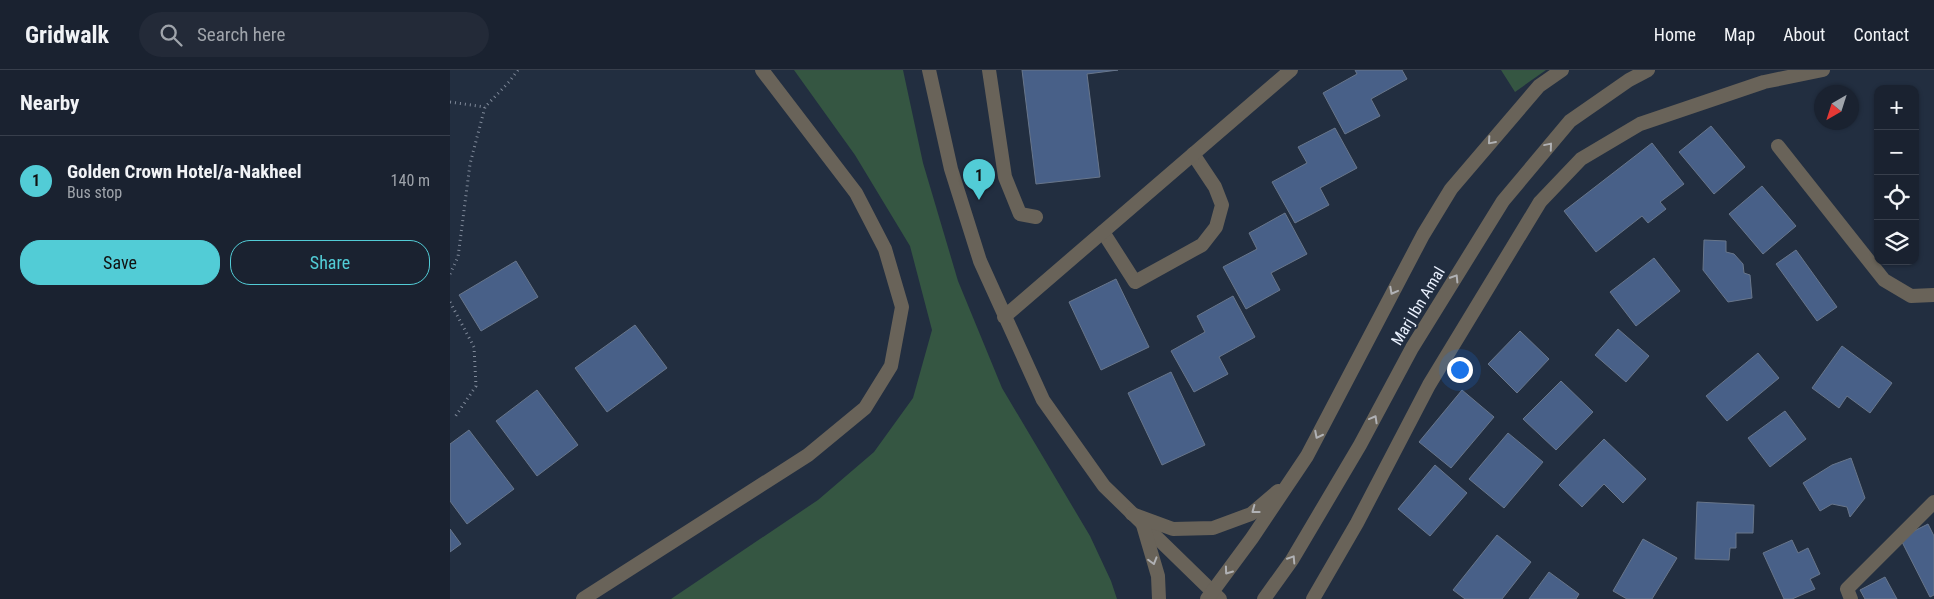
<!DOCTYPE html>
<meta charset="utf-8">
<style>
:root{--surface:#1a2230;--page:#232a38;--text:#f1f3f6;--muted:#9fa4ab;--line:#383f4c;--accent:#52ccd6}
body{margin:0;font-family:"Roboto Condensed",sans-serif;background:var(--page);color:var(--text)}
.controls{position:absolute;right:15px;top:15px;display:grid;overflow:hidden;border-radius:10px;box-shadow:0 1px 4px #0004}
.controls button{width:45px;height:45px;display:grid;place-items:center;padding:0;border:0;border-bottom:1px solid var(--line);background:var(--surface);color:var(--text);font:25px sans-serif}
.compass{position:absolute;left:1364px;top:15px;width:45px;height:45px;border-radius:50%;background:var(--surface);box-shadow:0 1px 4px #0004;rotate:219deg}
.you{position:absolute;left:1009px;top:299px;width:18px;height:18px;margin:-12px;border:4px solid #fff;border-radius:50%;background:#1a73e8;box-shadow:0 0 0 8px #1a73e833}
.badge{display:grid;place-items:center;width:32px;height:32px;border-radius:50%;background:var(--accent);color:#111;font-size:16px;font-weight:700}
.pin{position:absolute;translate:-50% -41px;filter:drop-shadow(0 1px 2px #0008)}
.pin::after{content:'';position:absolute;top:26px;width:18px;height:15px;background:inherit;clip-path:polygon(0 0,100% 0,50% 100%)}
.list{margin:0;padding:0;list-style:none}
h2{display:flex;justify-content:space-between;align-items:center;height:65px;margin:0;padding:0 20px;font-size:21px}
h2 small{font-size:16px;font-weight:400;color:var(--muted)}
.list li{display:grid;grid-template-columns:32px 1fr auto;gap:15px;align-items:center;box-sizing:border-box;height:90px;padding:0 20px;border-top:1px solid var(--line)}
.list b{display:block;font-size:19px;white-space:nowrap}
.list p{margin:0;font-size:16px;white-space:nowrap;color:var(--muted)}
.list em{font-size:16px;font-style:normal;color:var(--muted)}
.actions{display:flex;gap:10px;padding:15px 20px}
.actions a{flex:1;padding:11px 0;border:1px solid var(--accent);border-radius:20px;text-align:center;font-size:18px;color:var(--accent)}
.actions .main{background:var(--accent);color:#111}
.icon{flex:none;width:28px;height:28px;fill:none;stroke:currentColor;stroke-width:2;stroke-linecap:round;stroke-linejoin:round}
.map{position:relative;flex:none;width:1484px;height:529px;overflow:hidden}
header{display:flex;align-items:center;gap:30px;box-sizing:border-box;height:70px;padding:0 25px;background:var(--surface);border-bottom:1px solid var(--line)}
header strong{font-size:24px}
nav{display:flex;gap:28px;margin-inline-start:auto;font-size:18px}
.search{width:350px;height:45px;background:var(--page);display:flex;align-items:center;gap:12px;box-sizing:border-box;padding:0 18px;border-radius:28px;color:var(--muted);font-size:19px}
main{display:flex}
aside{flex:1;background:var(--surface)}
.map>svg:first-child{display:block}
.green{fill:#355642}
.building{fill:#486088;stroke:#68768b}
.lines{fill:none;stroke-linecap:round;stroke-linejoin:round}
.path{stroke:#808a9a;stroke-width:3;stroke-dasharray:1 4;stroke-linecap:butt}
.service{stroke:#696359;stroke-width:14}
.minor{stroke:#696359;stroke-width:14}
.tertiary{stroke:#696359;stroke-width:14}
.oneway{stroke:#b0b1b4}
.labels{text-anchor:middle;dominant-baseline:central;stroke-width:4;stroke-linejoin:round;paint-order:stroke}
.street-label{font-size:16px;fill:#eaf1fe;stroke:#222e40}
</style>
<header>
<strong>Gridwalk</strong>
<div class="search"><svg class="icon" aria-label="search" viewBox="0 0 24 24"><circle cx="10" cy="10" r="6"/><path d="M15 15l6 6"/></svg>Search here</div>
<nav><a>Home</a><a>Map</a><a>About</a><a>Contact</a></nav>
</header>
<main>
<aside>
<h2>Nearby<small></small></h2>
<ul class="list">
<li><span class="badge">1</span><div><b>Golden Crown Hotel/a-Nakheel</b><p>Bus stop</p></div><em>140 m</em></li>
</ul>
<div class="actions"><a class="main">Save</a><a>Share</a></div>
</aside>
<div class="map">
<svg width="1484" height="529" viewBox="0 0 1484 529">
<rect width="100%" height="100%" fill="#222e40"/>
<path class="green" d="M344,0H453L473,93L508,211L552,318L640,466L661,511L667,529H221L368,430L424,382L463,328L482,260L460,176L405,85Z
M1051,0H1096L1065,22Z"/>
<path class="building" d="M572,0H668L637,4L650,107L586,114Z
M905,0H952L957,9L921,29L930,46L895,64L873,23L907,4Z
M1261,56L1295,97L1264,124L1229,82Z
M885,58L907,98L870,118L879,135L845,153L822,112L857,93L848,77Z
M1202,73L1234,114L1210,132L1216,139L1198,153L1192,146L1146,182L1114,141Z
M1312,116L1346,156L1313,184L1279,144Z
M835,143L857,184L821,203L830,220L796,239L773,197L807,179L799,163Z
M1254,170L1276,171V182L1284,184L1293,194L1294,203L1300,205L1302,228L1278,232L1253,200Z
M1346,180L1387,237L1367,251L1326,194Z
M1204,188L1230,221L1186,256L1160,222Z
M66,191L88,227L31,261L9,225Z
M666,209L699,277L651,300L619,232Z
M783,226L805,267L769,287L778,304L744,322L721,281L755,262L747,246Z
M185,255L217,298L157,342L125,298Z
M1168,259L1199,286L1176,312L1145,285Z
M1070,261L1099,289L1067,323L1038,294Z
M1392,276L1442,313L1420,343L1397,326L1389,338L1362,318Z
M1308,283L1329,308L1277,351L1256,326Z
M721,302L755,375L712,395L678,323Z
M1111,311L1143,342L1106,380L1073,349Z
M87,320L128,375L87,406L46,351Z
M1012,320L1044,347L1001,398L969,372Z
M1335,341L1356,369L1320,397L1298,368Z
M19,360L64,419L17,454L0,431V374Z
M1058,363L1093,392L1054,438L1019,409Z
M1154,369L1196,409L1173,433L1154,414L1132,437L1109,415Z
M1401,388L1415,428L1400,447L1397,437L1382,434L1370,441L1353,413L1382,395Z
M985,395L1017,423L980,466L948,439Z
M1247,432L1304,435L1303,463H1286V478H1280L1279,490L1245,489Z
M1478,454L1484,466V525L1480,527L1450,468Z
M0,459L11,474L0,482Z
M1047,465L1081,492L1052,529H1015L1003,520Z
M1193,469L1227,488L1202,529H1177L1163,521Z
M1342,470L1348,483L1358,478L1370,504L1360,509L1365,519L1342,529H1334L1313,483Z
M1099,502L1129,524L1126,529H1079Z
M1435,507L1447,529H1415L1410,520Z"/>
<g class="lines">
<path class="path" d="M0,32L35,37
M0,204L8,187L20,94L35,37L59,12L68,0
M0,232L24,277L26,316L5,347"/>
<path class="service" d="M539,0L555,107L570,144L586,147
M653,162L685,212L752,175L766,157L772,135L765,117L743,84
M1401,529L1397,519L1484,432"/>
<path class="minor" d="M479,0L501,99L530,191L593,330L654,416L770,529
M1328,76L1434,210L1461,226L1484,225
M554,247L841,0
M133,529L358,385L415,338L441,296L452,237L435,179L406,123L312,0
M863,529L907,453L979,315L1090,132L1131,89L1190,54L1314,12L1373,0"/>
<path class="tertiary" d="M682,444L723,459L763,458L801,444L828,421
M693,455L708,506L709,529
M757,529L802,468L857,386L973,165L1001,119L1089,16L1112,0
M814,529L842,490L910,375L962,278L1053,131L1120,51L1179,10L1198,0"/>
</g>
<defs><path id="oneway-chevron" d="M-2-3.5L2.5 0L-2 3.5" fill="none" stroke-width="1.6" stroke-linecap="round" stroke-linejoin="round" transform="scale(1.25)"/></defs>
<g class="oneway">
<use href="#oneway-chevron" transform="translate(1041 71) rotate(131)"/>
<use href="#oneway-chevron" transform="translate(1099 76) rotate(-50)"/>
<use href="#oneway-chevron" transform="translate(1005 208) rotate(-58)"/>
<use href="#oneway-chevron" transform="translate(943 221) rotate(118)"/>
<use href="#oneway-chevron" transform="translate(924 349) rotate(-61)"/>
<use href="#oneway-chevron" transform="translate(868 365) rotate(117)"/>
<use href="#oneway-chevron" transform="translate(805 440) rotate(143)"/>
<use href="#oneway-chevron" transform="translate(842 489) rotate(-57)"/>
<use href="#oneway-chevron" transform="translate(703 491) rotate(74)"/>
<use href="#oneway-chevron" transform="translate(778 501) rotate(126)"/>
</g>
<g class="labels">
<g class="street-label">
<text transform="translate(968 236) rotate(-59)">Marj Ibn Amal</text>
</g>
</g>
</svg>
<div class="controls">
<button>+</button>
<button>−</button>
<button><svg class="icon" aria-label="locate" viewBox="0 0 24 24"><circle cx="12" cy="12" r="6"/><path d="M12 2v4M12 18v4M2 12h4M18 12h4"/></svg></button>
<button><svg class="icon" aria-label="layers" viewBox="0 0 24 24"><path d="M12 4l9 5-9 5-9-5zM3 14l9 5 9-5"/></svg></button>
</div>
<svg class="compass" viewBox="-18 -18 36 36"><path d="M0-13l5 13h-10z" fill="#e53935"/><path d="M0 13l5-13h-10z" fill="#9fa4ab"/></svg>
<div class="you"></div>
<div class="pin badge" style="left:529px;top:130px">1</div>
</div>
</main>
